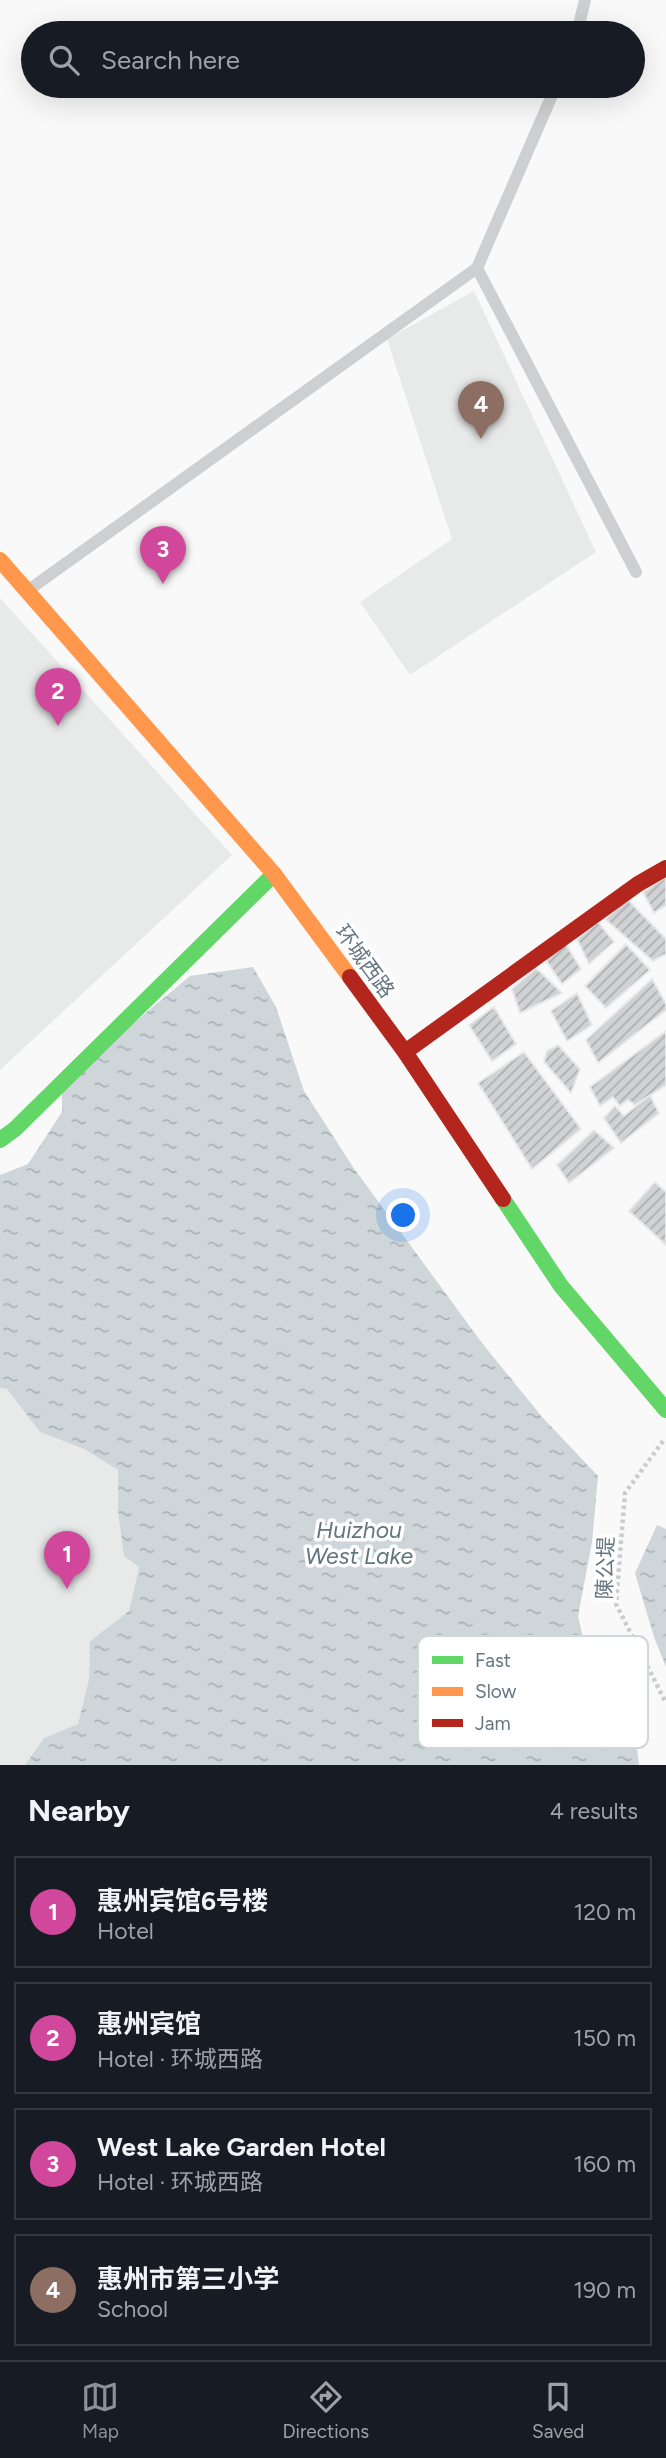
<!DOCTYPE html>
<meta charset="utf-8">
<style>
:root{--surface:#171b24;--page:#242831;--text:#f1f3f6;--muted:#9ea1a6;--line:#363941;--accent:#8c9099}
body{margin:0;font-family:Figtree,"Noto Sans SC",sans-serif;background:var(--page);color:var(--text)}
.you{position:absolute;left:404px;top:1216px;width:24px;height:24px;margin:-18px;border:5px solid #fff;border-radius:50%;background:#1a73e8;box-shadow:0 0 0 10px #1a73e833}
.badge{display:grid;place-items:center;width:46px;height:46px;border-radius:50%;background:var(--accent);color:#fff;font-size:23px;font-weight:700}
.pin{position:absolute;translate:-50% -58px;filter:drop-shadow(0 2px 4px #0008)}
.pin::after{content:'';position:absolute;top:37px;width:24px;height:21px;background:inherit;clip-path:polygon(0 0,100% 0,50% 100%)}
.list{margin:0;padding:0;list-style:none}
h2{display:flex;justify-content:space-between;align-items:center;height:91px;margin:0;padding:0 28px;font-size:30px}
h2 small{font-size:23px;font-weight:400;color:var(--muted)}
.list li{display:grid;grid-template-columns:46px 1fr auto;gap:21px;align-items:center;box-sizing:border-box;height:112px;margin:0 14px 14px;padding:0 14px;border:2px solid var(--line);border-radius:0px}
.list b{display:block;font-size:26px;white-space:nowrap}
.list p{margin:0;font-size:23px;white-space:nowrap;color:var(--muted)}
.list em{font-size:23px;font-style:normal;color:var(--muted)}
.icon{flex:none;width:38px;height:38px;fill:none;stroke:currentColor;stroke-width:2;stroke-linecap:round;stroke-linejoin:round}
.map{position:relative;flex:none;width:666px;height:1765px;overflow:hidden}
.search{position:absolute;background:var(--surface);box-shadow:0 7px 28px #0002;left:21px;right:21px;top:21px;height:77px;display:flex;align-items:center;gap:18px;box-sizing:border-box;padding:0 24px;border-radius:38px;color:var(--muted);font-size:26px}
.sheet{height:595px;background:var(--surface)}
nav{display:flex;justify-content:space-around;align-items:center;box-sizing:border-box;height:98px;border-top:2px solid var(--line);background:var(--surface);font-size:19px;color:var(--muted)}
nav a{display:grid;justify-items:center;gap:4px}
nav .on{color:var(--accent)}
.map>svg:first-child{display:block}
.built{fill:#e8e9e9}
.water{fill:url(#water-ripples)}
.building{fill:url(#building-hatch);stroke:#e8e8e8;stroke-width:2}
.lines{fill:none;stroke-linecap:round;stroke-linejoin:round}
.path{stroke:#cbcccd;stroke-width:4.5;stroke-dasharray:3.5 3.5;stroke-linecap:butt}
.lane{stroke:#cecfd0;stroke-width:12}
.fast{stroke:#63d668;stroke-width:16}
.slow{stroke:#ff974d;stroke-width:16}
.jam{stroke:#b3261e;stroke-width:16}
.labels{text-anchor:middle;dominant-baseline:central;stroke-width:7;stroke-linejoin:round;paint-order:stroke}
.street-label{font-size:21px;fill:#657683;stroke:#fff}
.water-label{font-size:23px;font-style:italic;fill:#60757c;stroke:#fff}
.key{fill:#fff;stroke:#d1d6da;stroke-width:2}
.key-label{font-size:19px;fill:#657683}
</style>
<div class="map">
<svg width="666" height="1765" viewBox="0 0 666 1765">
<defs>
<pattern id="water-ripples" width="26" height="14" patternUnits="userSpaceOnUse" patternTransform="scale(1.75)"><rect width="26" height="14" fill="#ced6d9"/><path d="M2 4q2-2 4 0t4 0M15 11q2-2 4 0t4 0" fill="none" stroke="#abb2b5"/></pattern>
<pattern id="building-hatch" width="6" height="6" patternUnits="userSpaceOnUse" patternTransform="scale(1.75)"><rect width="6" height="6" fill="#d0d2d3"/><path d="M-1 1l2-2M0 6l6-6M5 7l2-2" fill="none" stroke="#acafb1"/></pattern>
</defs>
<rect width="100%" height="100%" fill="#f9f9f9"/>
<path class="built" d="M474,291L596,552L410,675L360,602L452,539L387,339Z
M0,598L232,855L0,1070Z
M0,1388L7,1389L40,1432L84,1449L118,1470V1511L139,1567L129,1611L90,1641L89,1679L78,1724L44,1738L25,1765H0Z"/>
<path class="water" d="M253,967L276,1007L304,1091L353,1167L482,1343L543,1418L598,1476L592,1542L578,1616L593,1680L637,1748L639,1765H25L44,1738L78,1724L89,1679L90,1641L129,1611L139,1567L124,1556L118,1511V1470L84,1449L40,1432L7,1389L0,1388V1175L28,1164L62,1112V1083L190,976Z
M657,1525L666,1529V1667L654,1637L635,1573Z"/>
<path class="building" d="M666,877V905L654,913L643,892Z
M627,899L666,939V954L653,961L605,919Z
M598,922L614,942L589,964L577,939Z
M565,943L581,969L562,984L545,959Z
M626,944L650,970L606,1008L585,986Z
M536,968L562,993L520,1013L512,989Z
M652,979L666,1004V1010L598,1063L586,1040Z
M577,993L592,1025L567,1041L551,1011Z
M494,1007L516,1044L492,1061L469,1025Z
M666,1031V1085L635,1105L628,1100L620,1106L613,1097L600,1106L590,1087Z
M558,1045L580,1069L571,1093L544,1062L547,1051Z
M524,1052L581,1129L532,1169L478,1083Z
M650,1095L659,1113L621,1143L604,1118L615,1106L624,1116Z
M594,1130L614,1148L569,1183L557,1165Z
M655,1182L666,1192V1245L629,1211Z"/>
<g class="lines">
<path class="path" d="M663,1441L625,1493L616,1604L666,1703"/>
<path class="lane" d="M577,33L585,0
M477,268L636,572
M30,589L477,268L556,86"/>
<path class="fast" d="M0,1140L15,1129L274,874
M503,1199L561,1286L666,1410"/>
<path class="slow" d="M0,560L274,874L350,977"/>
<path class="jam" d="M350,977L405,1052L503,1199
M405,1052L638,884L666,868"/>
</g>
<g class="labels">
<g class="street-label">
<text transform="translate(365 961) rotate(54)">环城西路</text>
<text transform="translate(605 1568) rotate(-88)">陳公堤</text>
</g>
<g class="water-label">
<text x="359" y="1530">Huizhou<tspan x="359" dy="26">West Lake</tspan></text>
</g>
</g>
<rect x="418" y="1636" width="230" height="112" rx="10" class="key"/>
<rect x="432" y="1656" width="31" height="8" fill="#63d668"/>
<rect x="432" y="1687" width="31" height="9" fill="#ff974d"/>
<rect x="432" y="1719" width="31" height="8" fill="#b3261e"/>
<g class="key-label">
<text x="475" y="1667">Fast</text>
<text x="475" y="1698">Slow</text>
<text x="475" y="1730">Jam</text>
</g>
</svg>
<div class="you"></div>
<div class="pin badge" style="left:67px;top:1589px;background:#d1479c">1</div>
<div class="pin badge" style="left:58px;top:726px;background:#d1479c">2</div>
<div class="pin badge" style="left:163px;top:584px;background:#d1479c">3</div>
<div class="pin badge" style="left:481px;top:439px;background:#8d6e63">4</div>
<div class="search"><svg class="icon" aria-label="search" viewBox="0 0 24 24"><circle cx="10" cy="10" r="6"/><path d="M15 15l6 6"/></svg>Search here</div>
</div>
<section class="sheet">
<h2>Nearby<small>4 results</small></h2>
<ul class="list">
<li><span class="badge" style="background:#d1479c">1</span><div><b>惠州宾馆6号楼</b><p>Hotel</p></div><em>120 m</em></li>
<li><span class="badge" style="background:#d1479c">2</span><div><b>惠州宾馆</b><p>Hotel · 环城西路</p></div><em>150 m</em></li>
<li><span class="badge" style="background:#d1479c">3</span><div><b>West Lake Garden Hotel</b><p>Hotel · 环城西路</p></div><em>160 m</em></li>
<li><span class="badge" style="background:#8d6e63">4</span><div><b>惠州市第三小学</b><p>School</p></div><em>190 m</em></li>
</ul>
</section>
<nav>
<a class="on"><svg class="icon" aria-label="map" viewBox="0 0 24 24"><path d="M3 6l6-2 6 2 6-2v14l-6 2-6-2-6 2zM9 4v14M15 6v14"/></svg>Map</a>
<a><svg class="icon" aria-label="directions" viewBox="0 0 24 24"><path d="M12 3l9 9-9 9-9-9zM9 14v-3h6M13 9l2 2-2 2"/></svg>Directions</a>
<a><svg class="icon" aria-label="saved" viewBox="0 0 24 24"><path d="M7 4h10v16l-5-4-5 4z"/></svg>Saved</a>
</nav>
